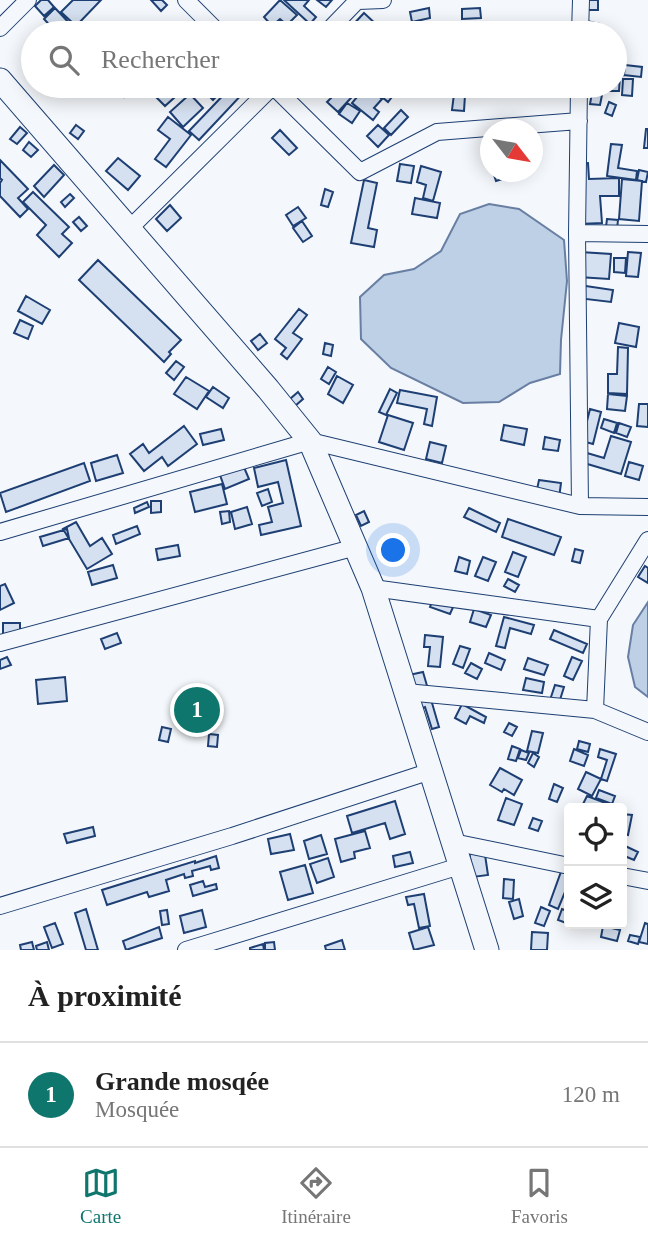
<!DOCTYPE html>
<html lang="fr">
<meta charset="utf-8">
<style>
:root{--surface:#fff;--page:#f6f6f6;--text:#222;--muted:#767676;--line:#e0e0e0;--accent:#0f766e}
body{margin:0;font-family:Georgia,serif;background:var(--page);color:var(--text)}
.controls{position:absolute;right:21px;bottom:21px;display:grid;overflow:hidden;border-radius:7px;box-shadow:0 4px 18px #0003}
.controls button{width:63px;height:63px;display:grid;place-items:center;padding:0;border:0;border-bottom:2px solid var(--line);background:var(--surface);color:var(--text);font:35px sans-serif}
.compass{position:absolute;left:480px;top:119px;width:63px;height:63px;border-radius:50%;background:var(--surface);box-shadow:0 4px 18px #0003;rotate:121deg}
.you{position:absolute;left:394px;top:551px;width:24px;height:24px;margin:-18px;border:5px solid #fff;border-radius:50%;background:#1a73e8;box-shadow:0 0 0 10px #1a73e833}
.badge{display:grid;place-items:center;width:46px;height:46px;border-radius:50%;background:var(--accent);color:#fff;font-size:23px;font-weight:700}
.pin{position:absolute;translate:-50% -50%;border:4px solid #fff;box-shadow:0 2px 7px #0006}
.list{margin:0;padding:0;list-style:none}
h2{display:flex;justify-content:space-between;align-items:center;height:91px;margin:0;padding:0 28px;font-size:30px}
h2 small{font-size:23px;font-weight:400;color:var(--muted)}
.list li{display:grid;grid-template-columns:46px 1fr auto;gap:21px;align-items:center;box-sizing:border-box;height:105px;padding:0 28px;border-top:2px solid var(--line)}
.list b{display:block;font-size:26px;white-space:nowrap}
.list p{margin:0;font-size:23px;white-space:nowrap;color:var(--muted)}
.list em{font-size:23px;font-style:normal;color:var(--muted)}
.icon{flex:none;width:38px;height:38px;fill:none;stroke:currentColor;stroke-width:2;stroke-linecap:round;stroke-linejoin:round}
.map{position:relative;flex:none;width:648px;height:950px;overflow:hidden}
.search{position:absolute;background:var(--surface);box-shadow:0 4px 18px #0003;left:21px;right:21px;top:21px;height:77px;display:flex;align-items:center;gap:18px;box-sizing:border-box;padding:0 24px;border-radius:38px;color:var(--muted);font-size:26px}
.sheet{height:196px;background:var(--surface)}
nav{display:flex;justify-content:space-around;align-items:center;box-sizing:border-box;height:98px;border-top:2px solid var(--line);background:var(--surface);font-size:19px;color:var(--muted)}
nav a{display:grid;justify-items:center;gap:4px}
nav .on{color:var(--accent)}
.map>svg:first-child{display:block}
.water{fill:#bed0e5;stroke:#687fa3;stroke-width:2}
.building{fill:#d5e0f0;stroke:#1d3f73;stroke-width:2}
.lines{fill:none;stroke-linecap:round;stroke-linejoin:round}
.minor-casing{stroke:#1d3f73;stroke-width:18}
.highway-casing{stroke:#1d3f73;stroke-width:25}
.minor{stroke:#f4f7fb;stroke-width:16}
.highway{stroke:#f4f7fb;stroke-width:23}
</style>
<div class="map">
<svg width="648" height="950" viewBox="0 0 648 950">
<rect width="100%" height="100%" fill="#f4f7fb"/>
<path class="water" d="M489,204L519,209L564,240L567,281L561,340L560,374L530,383L499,402L463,403L391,368L361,339L360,297L384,275L414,269L441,251L460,214Z
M648,602V697L635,687L628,657L633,625Z"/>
<path class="building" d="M41,0H48L54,7L44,16L35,6Z
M73,0H101L76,26L61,12Z
M151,0H162L167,5L161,11Z
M280,0L297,15L287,25L280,19L272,26L264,17Z
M284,0H309L304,6L316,17L310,24Z
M317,0H332L326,7Z
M577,0H598V10H588Z
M55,8L72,26L64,33H57L44,19Z
M429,8L430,18L412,22L410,12Z
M480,8L481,18L462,19V9Z
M364,13L378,26L371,33H351L348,30Z
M587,21L600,24L599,32L586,29Z
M468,27L479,30L478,33H466Z
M496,27H510V33H495Z
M615,65L623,66L622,76L615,75Z
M625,65L642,67L641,77L624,75Z
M615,76H620L619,91H601V86H615Z
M623,79H633L632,96L622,95Z
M117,86H128L131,89L124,97L115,88Z
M157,86H183L185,88L165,106L151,92Z
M199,86H226L213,100Z
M232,86H243L247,89L199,140L189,131Z
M343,86H362L338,112L327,102Z
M366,86L382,99L374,108L379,112L373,120L352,103Z
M369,86H386L395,93L388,102Z
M455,86H473L472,95H465L464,111L452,110Z
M563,86H578L576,94L562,90Z
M592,93L602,95L600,105L590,104Z
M190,94L203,108L183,127L170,112Z
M609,102L616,105L612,116L605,113Z
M347,103L360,111L352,123L339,114Z
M401,110L408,117L391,135L384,128Z
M168,117L191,135L166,167L155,159L170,139L158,130Z
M76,125L84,131L78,139L70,133Z
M378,125L389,135L378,147L367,136Z
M20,127L27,133L17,144L10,139Z
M646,129H648V148H644Z
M280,130L297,148L289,155L272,138Z
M29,142L38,150L31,157L23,150Z
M611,144L622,145L618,168L637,171L636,180L607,176Z
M118,158L140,176L128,190L106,171Z
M0,160L28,189L18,198L28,209L20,217L0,196V183L2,180L0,178Z
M588,163L589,179L619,178V196H600L602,223L579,224L577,164Z
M400,164L414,166L411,183L397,181Z
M54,165L64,175L44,197L34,186Z
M421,166L441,172L433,201L423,198L426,185L417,182Z
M639,170L648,172L646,182L637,180Z
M493,172H525L496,181Z
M622,179L642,181L639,221L619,219Z
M364,180L377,183L368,228L377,230L374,247L351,243Z
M325,189L333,192L328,207L321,205Z
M33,192L69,227L62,234L72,243L59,257L37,235L46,225L23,202Z
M70,194L74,198L65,207L61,202Z
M415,198L440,203L437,218L412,214Z
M170,205L181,218L167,231L156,219Z
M298,207L306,218L293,226L286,215Z
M79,217L87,226L81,231L73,222Z
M607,219L618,220L617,229L606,227Z
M302,221L312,236L303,242L293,228Z
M580,252L611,254L609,279L578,277Z
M628,252L641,253L638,277L626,276Z
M614,258H626L625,273L614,272Z
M98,260L181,340L169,352L171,354L164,362L79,280Z
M579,285L613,290L611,302L577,298Z
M26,296L50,310L42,324L18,311Z
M299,309L307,315L293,333L302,339L287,359L281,354L286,348L275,339Z
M20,320L33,326L28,339L14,333Z
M619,323L639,327L636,347L615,343Z
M260,334L267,343L258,350L251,341Z
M325,343L333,345L331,356L323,354Z
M618,347L628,348L627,394L608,393V374H617Z
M176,361L184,367L174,380L166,373Z
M328,367L336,372L329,384L321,379Z
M337,376L353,385L343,403L328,394Z
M186,377L209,391L197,409L174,394Z
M213,387L229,398L223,408L206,397Z
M390,389L397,393L386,415L379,412Z
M400,390L437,397L432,426L424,424L427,409L397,403Z
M298,392L303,399L295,406L290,399Z
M608,394L627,396L625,411L607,409Z
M639,404H648V427L637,426Z
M590,409L601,412L593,444L582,441Z
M388,415L413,423L404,450L379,442Z
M604,419L617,423L614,433L601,428Z
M619,423L631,427L627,437L616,433Z
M504,425L527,429L524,445L501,440Z
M184,426L197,444L168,466L162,457L144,471L130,454L143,444L149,453Z
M221,429L224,440L203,445L200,434Z
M611,436L631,442L621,474L584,463L587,453L604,458Z
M545,437L560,440L558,451L543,449Z
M430,442L446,446L442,463L426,459Z
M117,455L123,473L96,481L91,463Z
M286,460L301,526L261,535L259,525L272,522L268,507L283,503L278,482L258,487L254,468Z
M629,462L643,466L639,480L625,476Z
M84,463L90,481L6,512L0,493Z
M243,465L249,479L225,489L220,475Z
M539,480L561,483L559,498L536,494Z
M222,484L227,504L195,512L190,492Z
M268,489L272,502L262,506L257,493Z
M151,501H161V512L151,513Z
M147,502L149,507L135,513L134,508Z
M247,507L252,524L235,529L231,512Z
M469,508L500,523L496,532L464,517Z
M229,511L230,522L222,524L220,512Z
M364,511L369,522L361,526L356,515Z
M508,519L561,537L554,555L502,537Z
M76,522L90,546L102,538L112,554L87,569L63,529Z
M137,526L140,534L116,544L113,535Z
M67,529L69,538L43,546L40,537Z
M178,545L180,556L158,560L156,549Z
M575,549L583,551L580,563L572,561Z
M513,552L526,557L518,577L505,572Z
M459,557L470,561L467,574L455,571Z
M483,557L496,562L488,581L475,576Z
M113,565L117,578L92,585L88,572Z
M645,566L648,568V583L638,577Z
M508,579L519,585L515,592L504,586Z
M5,584L14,603L0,610V586Z
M434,597L454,605L450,614L430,607Z
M474,609L491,615L486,627L470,622Z
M504,617L534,625L531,634L510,628L505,648L496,646Z
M3,623H20V633L3,634Z
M554,630L587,644L583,653L550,639Z
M117,633L121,643L105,649L101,639Z
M425,635L443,637L440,667L428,666L430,647H424Z
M460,646L470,649L463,668L453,664Z
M489,653L505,660L501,670L485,663Z
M7,657L11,665L0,669V660Z
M572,657L582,661L573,680L564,676Z
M528,658L548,665L544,675L524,669Z
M471,663L482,669L477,679L465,673Z
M423,672L439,727L432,729L425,707L419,709L409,675Z
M65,677L67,701L38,704L36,680Z
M526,678L544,682L542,693L523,690Z
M555,685L564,687L559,703L550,700Z
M188,696L206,700L202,718L184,715Z
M462,704L486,717L484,723L470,716L466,724L455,718Z
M509,723L517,727L512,736L504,732Z
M162,727L171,729L168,742L159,740Z
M532,731L543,733L538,753L527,751Z
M209,734L218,735L217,747L208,746Z
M579,741L590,744L588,752L577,749Z
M512,746L520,749L516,761L508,759Z
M574,749L588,755L584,766L570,761Z
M600,749L616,754L607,781L601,779L607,760L598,757Z
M521,750L529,753L526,760L518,758Z
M533,753L539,757L534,767L528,763Z
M500,768L522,780L514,795L504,789L502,792L490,785Z
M586,772L601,779L592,796L578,789Z
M554,784L563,788L557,802L549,799Z
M599,790L615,796L612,804L596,798Z
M587,796L603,802L600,808L583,804Z
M506,798L522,804L514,825L498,820Z
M395,801L405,834L390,839L385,823L352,833L347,816Z
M622,814L632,815L628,835L622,834Z
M533,818L542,821L538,831L529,828Z
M93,827L95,836L67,843L64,834Z
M365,831L370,848L354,852L355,858L341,862L335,839Z
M290,834L294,850L271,854L268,839Z
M321,835L327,854L309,859L304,841Z
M623,845L638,852L634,860L622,855Z
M484,848L488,875L473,877L469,851Z
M410,852L413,863L395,867L393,856Z
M216,856L219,868L211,870L210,866L192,871L193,876L185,878L184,874L166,880L169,891L149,897L147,892L107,905L102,890L195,861V863Z
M328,858L334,877L317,883L310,864Z
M305,865L313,893L288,900L280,872Z
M562,869L569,871V893L565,892L558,909L549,905Z
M504,879L514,880L513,899L503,898Z
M203,881L205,887L216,884L217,889L193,896L190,885Z
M424,894L430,926L419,928L414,904L408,905L406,897Z
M519,899L523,916L514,919L509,902Z
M541,907L550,911L544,926L535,923Z
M86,909L98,950H86L75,913Z
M562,909L569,912V924L558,920Z
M167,910L169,924L162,925L160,911Z
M202,910L206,927L184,933L180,916Z
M55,923L63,944L52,948L44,927Z
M645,923L648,924V944L639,942Z
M603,926L620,930L617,941L601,937Z
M159,927L162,938L126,950L123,941Z
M428,927L434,945L414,950L409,933Z
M532,932L548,933L547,950H531Z
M630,935L640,937L638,944L628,941Z
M342,940L345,950H326L325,946Z
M32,942L34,950H21L20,945Z
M47,942L49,950H37L36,946Z
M274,942L275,950H265V943Z
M263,944L264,950H250V948Z"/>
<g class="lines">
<defs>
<path id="minor" d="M186,0L219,33
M358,1L383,0
M0,28L28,0
M326,33L358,0
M580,33L581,0
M273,86L360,172L437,132L579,121
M579,86L577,233L580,506
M128,230L273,86
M577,233L648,234
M0,532L310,441L580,506L648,507
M373,588L599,619
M0,643L356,547
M406,692L595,710L648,732
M595,710L599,619L648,540
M453,842L569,866
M622,876L648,881
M0,906L232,836L431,771
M186,950L460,866"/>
<path id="highway" d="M0,80L268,389L310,441L373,588L487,950"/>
</defs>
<use href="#minor" class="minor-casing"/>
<use href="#highway" class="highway-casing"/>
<use href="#minor" class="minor"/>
<use href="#highway" class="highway"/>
</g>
</svg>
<div class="controls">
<button><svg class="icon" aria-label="locate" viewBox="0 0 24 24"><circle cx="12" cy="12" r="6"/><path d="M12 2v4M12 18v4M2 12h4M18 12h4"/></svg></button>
<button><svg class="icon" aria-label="layers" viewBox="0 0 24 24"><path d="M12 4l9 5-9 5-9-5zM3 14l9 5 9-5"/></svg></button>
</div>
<svg class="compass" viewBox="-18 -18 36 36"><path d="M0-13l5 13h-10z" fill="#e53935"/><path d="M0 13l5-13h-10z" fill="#767676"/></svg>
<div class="you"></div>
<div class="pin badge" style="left:197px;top:710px">1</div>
<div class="search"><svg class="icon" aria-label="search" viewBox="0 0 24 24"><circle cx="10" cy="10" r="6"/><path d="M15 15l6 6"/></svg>Rechercher</div>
</div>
<section class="sheet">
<h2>À proximité<small></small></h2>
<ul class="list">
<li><span class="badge">1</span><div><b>Grande mosqée</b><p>Mosquée</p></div><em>120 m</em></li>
</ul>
</section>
<nav>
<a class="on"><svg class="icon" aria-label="map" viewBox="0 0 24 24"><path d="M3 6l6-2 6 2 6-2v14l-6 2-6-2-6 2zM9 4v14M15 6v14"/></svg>Carte</a>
<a><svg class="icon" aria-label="directions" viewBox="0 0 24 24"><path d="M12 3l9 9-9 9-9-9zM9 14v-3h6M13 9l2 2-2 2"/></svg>Itinéraire</a>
<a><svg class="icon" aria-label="saved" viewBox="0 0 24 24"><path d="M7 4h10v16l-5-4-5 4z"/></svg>Favoris</a>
</nav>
